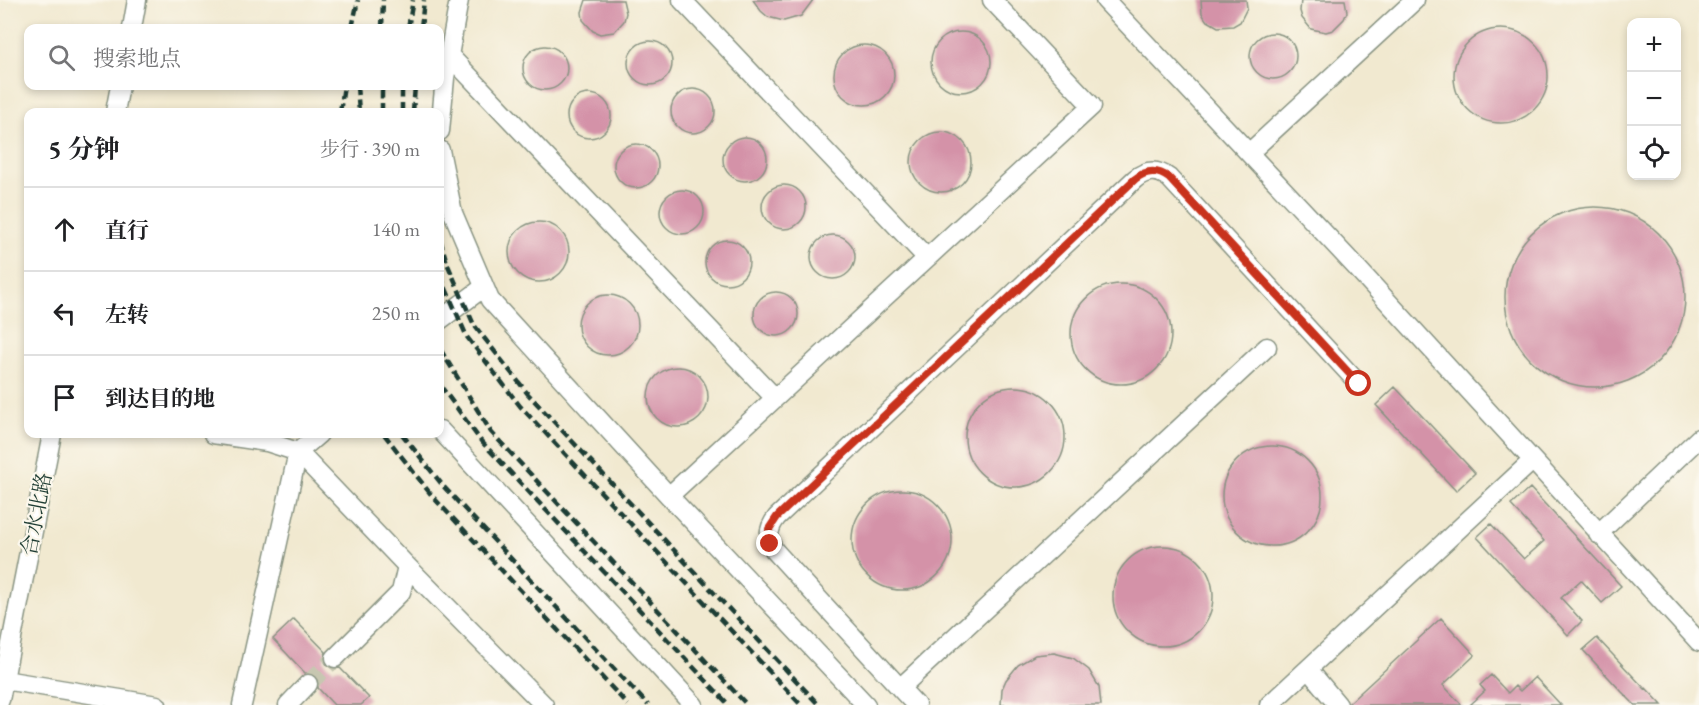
<!DOCTYPE html>
<html lang="zh">
<meta charset="utf-8">
<style>
:root{--surface:#fff;--page:#f6f6f6;--text:#202124;--muted:#757577;--line:#e0e0e0}
body{margin:0;font-family:"EB Garamond","Noto Serif SC",serif;background:var(--page);color:var(--text)}
.controls{position:absolute;right:18px;top:18px;display:grid;overflow:hidden;border-radius:12px;box-shadow:0 3px 9px #0003}
.controls button{width:54px;height:54px;display:grid;place-items:center;padding:0;border:0;border-bottom:2px solid var(--line);background:var(--surface);color:var(--text);font:30px sans-serif}
.stop{position:absolute;width:18px;height:18px;margin:-14px;border:4px solid #c8321e;border-radius:50%;background:#fff}
.stop.end{background:#c8321e;border-color:#fff;box-shadow:0 2px 6px #0008}
.list{margin:0;padding:0;list-style:none}
h2{display:flex;justify-content:space-between;align-items:center;height:78px;margin:0;padding:0 24px;font-size:26px}
h2 small{font-size:20px;font-weight:400;color:var(--muted)}
.list li{display:grid;grid-template-columns:39px 1fr auto;gap:18px;align-items:center;box-sizing:border-box;height:84px;padding:0 24px;border-top:2px solid var(--line)}
.list b{display:block;font-size:22px;white-space:nowrap}
.list em{font-size:20px;font-style:normal;color:var(--muted)}
.icon{flex:none;width:33px;height:33px;fill:none;stroke:currentColor;stroke-width:2;stroke-linecap:round;stroke-linejoin:round}
.map{position:relative;flex:none;width:1699px;height:705px;overflow:hidden}
.search{position:absolute;background:var(--surface);box-shadow:0 3px 9px #0003;left:24px;top:24px;width:420px;height:66px;display:flex;align-items:center;gap:15px;box-sizing:border-box;padding:0 21px;border-radius:12px;color:var(--muted);font-size:22px}
.panel{position:absolute;background:var(--surface);box-shadow:0 3px 9px #0003;left:24px;top:108px;width:420px;height:330px;border-radius:12px}
.map>svg:first-child{display:block}
.building{fill:#d492a8}
.lines{fill:none;stroke-linecap:round;stroke-linejoin:round}
.minor-tunnel{stroke:#c7c7b1;stroke-width:18;stroke-dasharray:18 9;stroke-linecap:butt}
.minor-casing{stroke:#889382;stroke-width:21}
.minor{stroke:#fff;stroke-width:18}
.rail{stroke:#1f3d34;stroke-width:4.5;stroke-dasharray:9 4.5;stroke-linecap:butt}
.route{stroke:#c8321e;stroke-width:8}
.labels{text-anchor:middle;dominant-baseline:central;stroke-width:4.5;stroke-linejoin:round;paint-order:stroke}
.street-label{font-size:21px;fill:#1f3d34;stroke:#fbf7ec}
</style>
<div class="map">
<svg width="1699" height="705" viewBox="0 0 1699 705">
<rect width="100%" height="100%" fill="#fbf7ec"/>
<filter id="ink" filterUnits="userSpaceOnUse"><feTurbulence type="fractalNoise" baseFrequency=".0167" numOctaves="2"/><feDisplacementMap in="SourceGraphic" scale="12" xChannelSelector="R" yChannelSelector="G"/><feConvolveMatrix kernelMatrix="1 2 1 2 8 2 1 2 1" color-interpolation-filters="sRGB"/></filter>
<filter id="wash" filterUnits="userSpaceOnUse"><feTurbulence type="fractalNoise" baseFrequency=".008" numOctaves="4" result="noise"/><feDisplacementMap in="SourceGraphic" scale="24" xChannelSelector="R" yChannelSelector="G"/><feGaussianBlur stdDeviation="1.35" result="paint"/><feColorMatrix in="noise" values="0 0 0 0 0 0 0 0 0 0 0 0 0 0 0 0 0 1.4 0 .05"/><feComposite in="paint" operator="in"/></filter>
<g filter="url(#wash)">
<rect width="100%" height="100%" fill="#f1e9d0"/>
<g id="blocks">
<path class="building" d="M586,0H623L626,13L624,21L614,32L600,34L593,31L583,20L582,12Z
M753,0H813L801,16L784,21L768,17L761,11Z
M1201,0H1246L1247,8L1240,22L1233,26L1218,27L1206,20L1202,13Z
M1301,0H1345L1347,12L1344,19L1333,30L1326,32L1311,29L1302,18L1300,11Z
M1454 76a47 47 0 1 1 94 0a47 47 0 1 1-94 0Z
M931 62a30 30 0 1 1 60 0a30 30 0 1 1-60 0Z
M1250 56a23 23 0 1 1 46 0a23 23 0 1 1-46 0Z
M628 63a22 22 0 1 1 44 0a22 22 0 1 1-44 0Z
M834 75a30 30 0 1 1 60 0a30 30 0 1 1-60 0Z
M523 68a22 22 0 1 1 44 0a22 22 0 1 1-44 0Z
M671 111a22 22 0 1 1 44 0a22 22 0 1 1-44 0Z
M567 116a22 22 0 1 1 44 0a22 22 0 1 1-44 0Z
M911 162a30 30 0 1 1 60 0a30 30 0 1 1-60 0Z
M723 159a22 22 0 1 1 44 0a22 22 0 1 1-44 0Z
M614 166a22 22 0 1 1 44 0a22 22 0 1 1-44 0Z
M762 207a22 22 0 1 1 44 0a22 22 0 1 1-44 0Z
M660 212a22 22 0 1 1 44 0a22 22 0 1 1-44 0Z
M1505 297a90 90 0 1 1 180 0a90 90 0 1 1-180 0Z
M509 252a30 30 0 1 1 60 0a30 30 0 1 1-60 0Z
M811 257a22 22 0 1 1 44 0a22 22 0 1 1-44 0Z
M705 262a22 22 0 1 1 44 0a22 22 0 1 1-44 0Z
M1071 334a50 50 0 1 1 100 0a50 50 0 1 1-100 0Z
M754 314a22 22 0 1 1 44 0a22 22 0 1 1-44 0Z
M578 325a30 30 0 1 1 60 0a30 30 0 1 1-60 0Z
M648 397a30 30 0 1 1 60 0a30 30 0 1 1-60 0Z
M1395,387L1475,473L1456,491L1376,405Z
M965 437a50 50 0 1 1 100 0a50 50 0 1 1-100 0Z
M1222 496a50 50 0 1 1 100 0a50 50 0 1 1-100 0Z
M1530,488L1621,586L1602,603L1581,580L1561,598L1582,621L1568,635L1477,537L1491,524L1524,559L1544,541L1511,505Z
M852 540a50 50 0 1 1 100 0a50 50 0 1 1-100 0Z
M1113 596a50 50 0 1 1 100 0a50 50 0 1 1-100 0Z
M1441,618L1475,655L1443,685L1462,705H1349V703Z
M294,619L326,652L324,660L327,665L333,669L340,668L369,698L361,705H334L318,688L319,681L316,676L311,673H305L273,639Z
M1597,638L1645,689L1646,688L1662,705H1635L1622,692L1583,650Z
M1054,653L1073,658L1089,670L1099,687L1101,705H1001L1002,689L1006,680L1018,665L1035,655Z
M1491,675L1508,693L1515,686L1520,691L1535,677L1561,705H1470L1485,691L1480,685Z"/>
</g>
</g>
<g filter="url(#ink)">
<use href="#blocks" fill-opacity="0" stroke="#889382" stroke-width="1.5"/>
<g class="lines">
<path class="minor-tunnel" d="M308,684L335,658"/>
<defs>
<path id="minor" d="M682,0L927,258
M1105,0L1357,268L1699,642
M132,28L137,0
M449,55L775,398
M115,112L120,86
M440,131L445,78L459,0
M440,150L453,213L490,300L669,496L866,705
M1249,153L1415,0
M440,320L484,287
M1267,347L900,688L774,550C767,538 768,528 777,517L1135,179C1146,170 1157,169 1169,178L1359,384
M440,430L694,705
M213,434L267,442L298,452L407,566L544,705
M669,496L1092,106L992,0
M1598,534L1699,438
M335,658L401,592L407,566
M1308,669L1338,705
M4,680L157,705
M900,688L916,705
M0,700L52,434
M242,705L298,452L319,434
M288,705L308,684
M1269,705L1532,461"/>
</defs>
<use href="#minor" class="minor-casing"/>
<use href="#minor" class="minor"/>
<path class="rail" d="M352,28L358,0
M382,28L383,0
M408,28L413,0
M421,28L424,0
M357,86L359,112
M340,112L344,86
M382,112V86
M402,112V86
M413,112L415,86
M440,239L447,263L474,325L528,394L819,705
M440,275L467,337L520,406L801,705
M440,349L491,432L747,705
M440,385L481,441L729,705
M384,434L433,497L628,705
M402,434L444,487L648,705"/>
</g>
</g>
<g class="lines" filter="url(#ink)">
<path class="route" d="M770,544L769,529L777,517L1135,179C1146,170 1157,169 1169,178L1359,384"/>
</g>
<g class="labels">
<g class="street-label">
<text transform="translate(36 514) rotate(-79)">合水北路</text>
</g>
</g>
</svg>
<div class="controls">
<button>+</button>
<button>−</button>
<button><svg class="icon" aria-label="locate" viewBox="0 0 24 24"><circle cx="12" cy="12" r="6"/><path d="M12 2v4M12 18v4M2 12h4M18 12h4"/></svg></button>
</div>
<div class="stop" style="left:1359px;top:384px"></div>
<div class="stop end" style="left:770px;top:544px"></div>
<div class="search"><svg class="icon" aria-label="search" viewBox="0 0 24 24"><circle cx="10" cy="10" r="6"/><path d="M15 15l6 6"/></svg>搜索地点</div>
<section class="panel">
<h2>5 分钟<small>步行 · 390 m</small></h2>
<ul class="list">
<li><svg class="icon" aria-label="ahead" viewBox="0 0 24 24"><path d="M12 20V5M6 11l6-6 6 6"/></svg><div><b>直行</b></div><em>140 m</em></li>
<li><svg class="icon" aria-label="left" viewBox="0 0 24 24"><path d="M17 20v-9H6M10 6l-5 5 5 5"/></svg><div><b>左转</b></div><em>250 m</em></li>
<li><svg class="icon" aria-label="arrive" viewBox="0 0 24 24"><path d="M6 21V4h12l-3 4 3 4H6"/></svg><div><b>到达目的地</b></div></li>
</ul>
</section>
</div>
